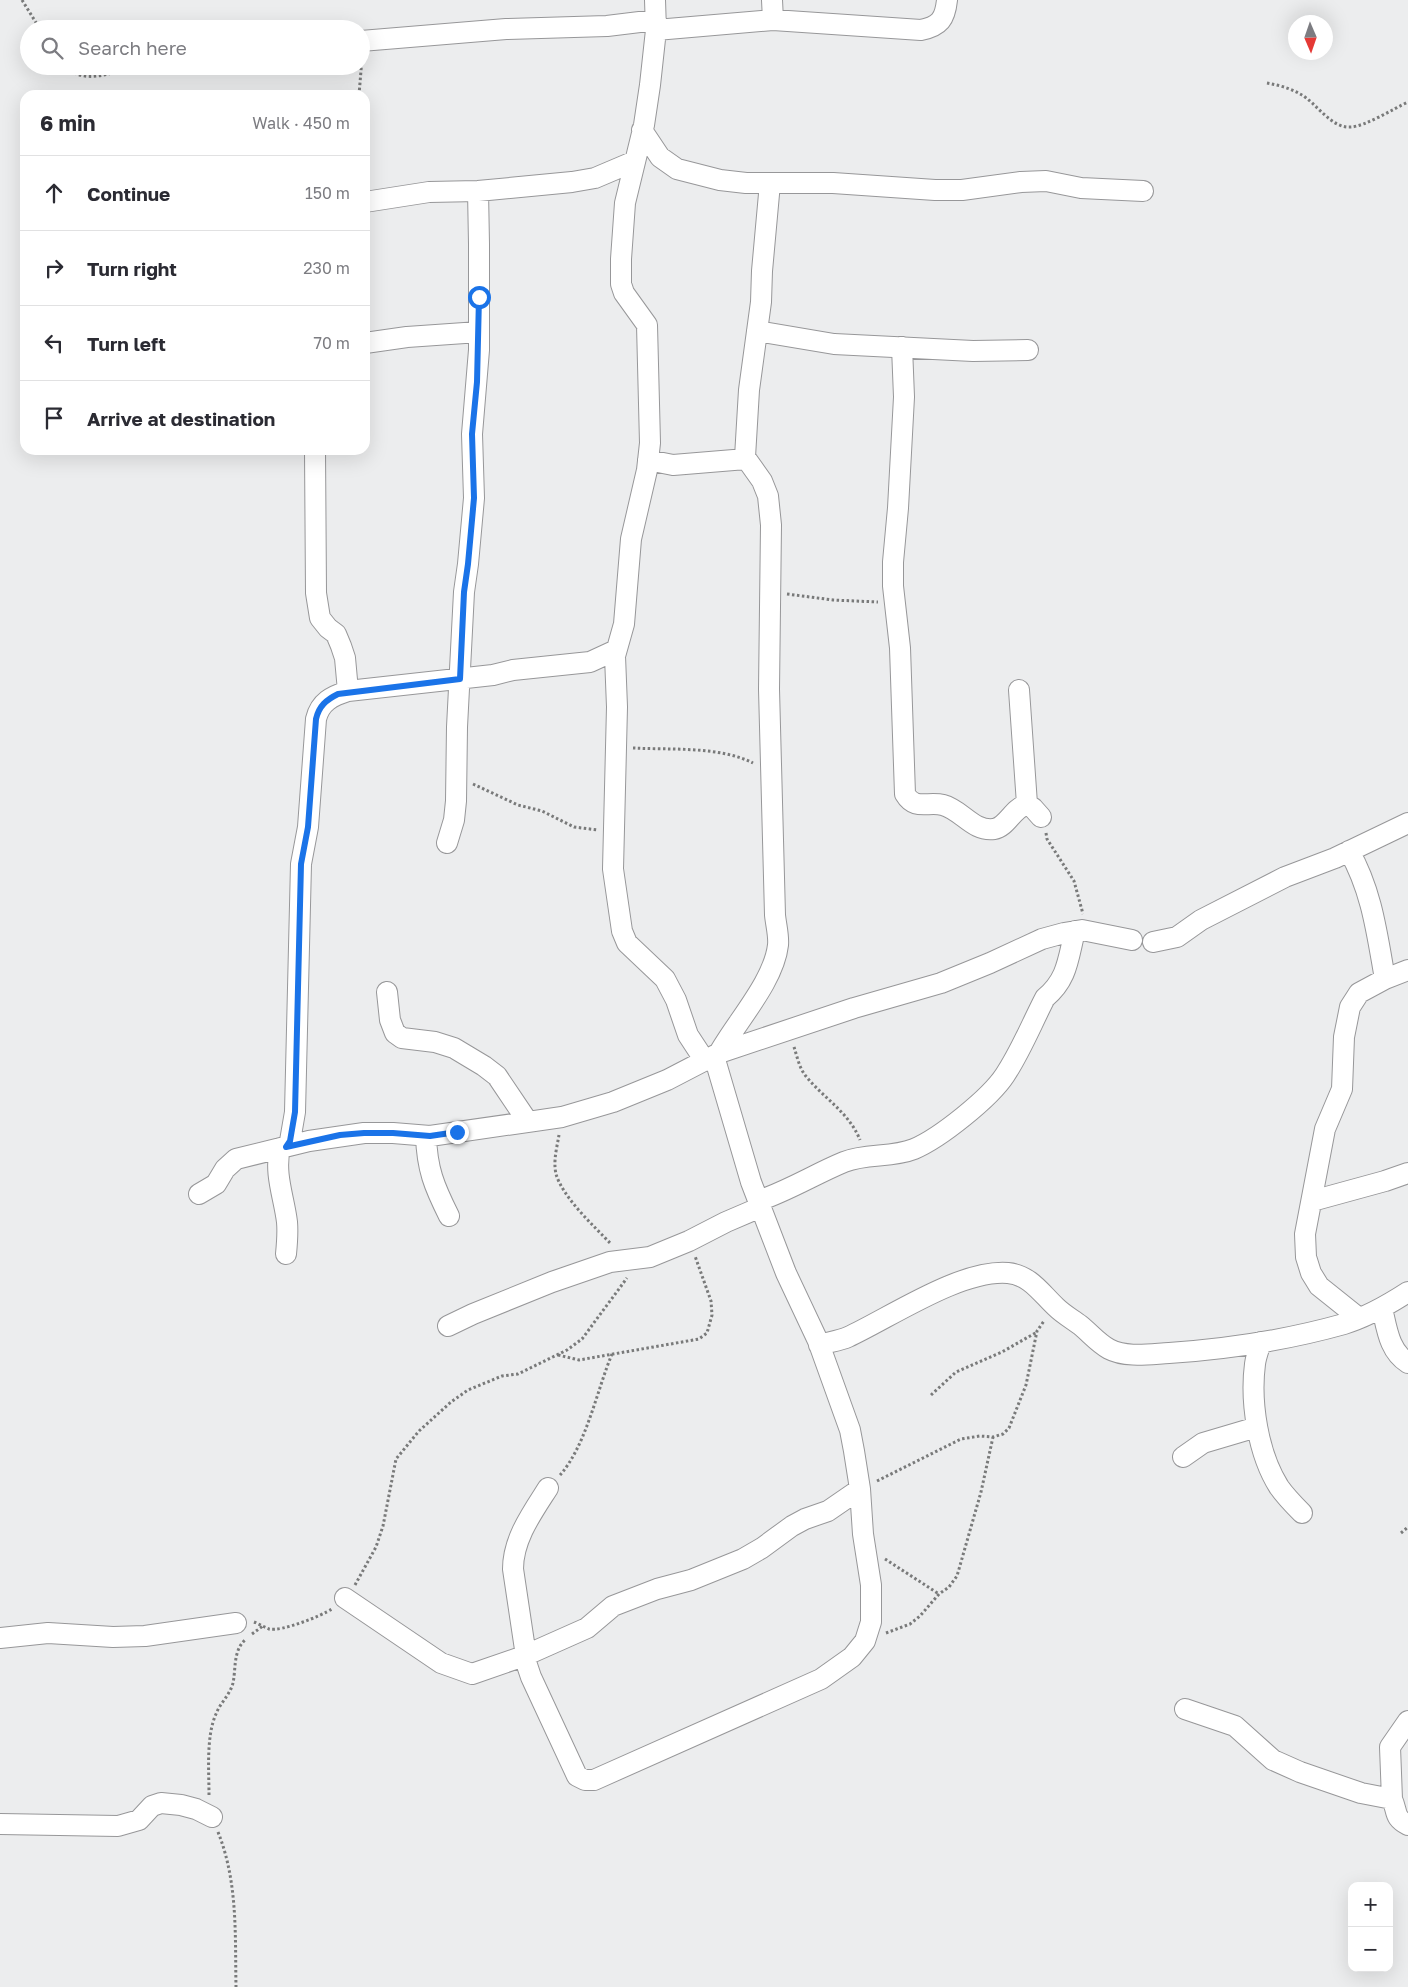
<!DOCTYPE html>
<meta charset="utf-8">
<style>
:root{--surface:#fff;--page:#f7f7f7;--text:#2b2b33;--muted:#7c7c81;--line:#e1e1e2}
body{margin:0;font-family:"Golos Text",sans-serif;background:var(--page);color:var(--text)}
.controls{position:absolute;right:15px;bottom:15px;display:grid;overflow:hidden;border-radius:10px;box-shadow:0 5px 20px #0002}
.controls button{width:45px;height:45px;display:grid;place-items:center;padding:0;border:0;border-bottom:1px solid var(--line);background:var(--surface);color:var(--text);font:25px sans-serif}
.compass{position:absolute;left:1288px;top:15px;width:45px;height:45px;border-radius:50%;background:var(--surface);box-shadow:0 5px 20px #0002;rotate:178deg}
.stop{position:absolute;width:15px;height:15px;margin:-11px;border:4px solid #1a73e8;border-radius:50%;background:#fff}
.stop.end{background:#1a73e8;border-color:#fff;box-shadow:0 1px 5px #0008}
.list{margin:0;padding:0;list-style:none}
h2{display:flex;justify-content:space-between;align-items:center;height:65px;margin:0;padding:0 20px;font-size:21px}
h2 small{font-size:16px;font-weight:400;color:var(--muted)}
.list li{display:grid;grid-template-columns:32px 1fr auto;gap:15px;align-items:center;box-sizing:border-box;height:75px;padding:0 20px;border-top:1px solid var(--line)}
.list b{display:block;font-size:19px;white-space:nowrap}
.list em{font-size:16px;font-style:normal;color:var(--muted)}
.icon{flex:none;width:28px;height:28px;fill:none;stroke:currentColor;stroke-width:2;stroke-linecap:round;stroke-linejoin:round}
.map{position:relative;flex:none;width:1408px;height:1987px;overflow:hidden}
.search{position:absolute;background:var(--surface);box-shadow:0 5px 20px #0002;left:20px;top:20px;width:350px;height:55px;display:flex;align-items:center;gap:12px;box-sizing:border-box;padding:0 18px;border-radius:28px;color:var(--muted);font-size:19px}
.panel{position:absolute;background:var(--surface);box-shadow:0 5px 20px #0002;left:20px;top:90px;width:350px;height:365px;border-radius:15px}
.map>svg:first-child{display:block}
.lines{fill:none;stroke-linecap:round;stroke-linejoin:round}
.minor-casing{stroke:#979799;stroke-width:22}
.path{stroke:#797a7a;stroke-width:3;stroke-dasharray:2.5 2.5;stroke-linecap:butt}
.minor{stroke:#fff;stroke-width:20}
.route{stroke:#1a73e8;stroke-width:6}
</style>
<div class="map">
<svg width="1408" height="1987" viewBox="0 0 1408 1987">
<rect width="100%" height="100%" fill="#ecedee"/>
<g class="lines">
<defs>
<path id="minor" d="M655,0L656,30L650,85L644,125L625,203L621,259V284L624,293L647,325L650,443L647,470L631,539L624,624L615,656L617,707L613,869L622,931L627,943L665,979L676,1000L688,1035L705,1061
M772,0L773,20
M656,30L773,20L921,30C940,26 945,19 947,0
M361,41L506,29L607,26L656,20
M642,130L660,157L677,169L720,180L746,183H833L935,190H962L1021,182L1046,181L1081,188L1143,191
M365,202L429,192L478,191L572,182L595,178L635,161
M757,331L834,344L973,351L1028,350
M365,343L407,337L479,332
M902,347L904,397L898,508L893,562V586L900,648L905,794C915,811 928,801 943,805C962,810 973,832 994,829C1007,827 1012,809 1027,804L1033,808L1041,817
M315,450L316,593L320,618L328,628L336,634L341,646L345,658L348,691
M648,460L673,465L746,459
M1019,690L1027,804
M447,843L454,820L456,801L457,727L464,592L468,564L474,498L472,434L479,350V244L478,191
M1349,851C1372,891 1377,934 1385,979
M1153,942L1177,937L1201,920L1285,877L1335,858L1408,823
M387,992L390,1020L395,1033L402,1038L435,1042L454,1048L484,1066L497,1076L528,1122
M719,1053C737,1021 774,981 778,945C779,936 776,925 775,915L769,689L771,525L768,496L762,481L745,457L749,390L761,302L762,271L770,183
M426,1136C427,1169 434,1186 449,1216
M286,1147L290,1141L295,1112L301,864L308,827L316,719C320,702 332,696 348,691L493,675L513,670L590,662L616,650
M280,1148C274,1174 284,1197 287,1222C288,1233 287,1244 286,1254
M199,1194L216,1184L225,1169L236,1159L309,1141L364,1133H393L430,1136L562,1117L613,1102L667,1080L719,1053L854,1008L941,983L990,963L1042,939L1064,933L1082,930L1132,940
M758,1201C788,1191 815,1174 844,1162C866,1153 892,1158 914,1149C940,1138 990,1098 1005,1075C1021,1051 1032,1023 1045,998C1068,979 1068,958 1075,931
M1312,1201L1385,1181L1408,1173
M1382,1308C1387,1329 1389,1351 1408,1363
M1359,1318L1319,1286L1311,1273L1306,1257L1305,1234L1325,1129L1342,1089L1344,1037L1350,1007L1359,993L1385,979L1408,970
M448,1326L473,1314L552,1282L610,1262L650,1257L689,1241L726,1222L761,1207
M1261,1342C1259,1349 1256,1356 1255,1364C1250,1402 1258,1454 1279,1487C1286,1497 1294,1505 1302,1513
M819,1345C828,1342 839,1341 848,1337C891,1317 961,1269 1008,1273C1030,1275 1041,1293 1056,1307C1063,1314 1072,1319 1080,1325C1090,1333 1098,1343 1109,1349C1126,1358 1150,1354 1169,1353C1228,1349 1287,1340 1344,1324C1367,1317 1388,1305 1408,1292
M1183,1457L1203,1443L1257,1427
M345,1598L441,1663L472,1674L524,1656L587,1628L613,1606L657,1589L691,1580L743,1559L762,1548L792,1526L805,1519L828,1511L860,1489
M0,1638L48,1633L113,1637L145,1636L236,1623
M524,1656L531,1677L577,1776L585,1780H594L821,1679L852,1657L865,1641L871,1622V1585L863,1534L860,1489L854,1451L850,1430L818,1341L786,1273L751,1182L714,1056
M526,1656L513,1569C513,1539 532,1513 548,1488
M1185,1709L1235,1726L1273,1760L1300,1772L1361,1793L1392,1799C1398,1812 1393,1817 1408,1825
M1392,1799L1390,1747L1408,1721
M0,1824L118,1826L139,1820L152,1806L161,1803L181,1805L196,1809L212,1817"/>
</defs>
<use href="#minor" class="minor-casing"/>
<path class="path" d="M22,0L40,29
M67,66C81,86 116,72 135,66
M1267,83C1278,85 1290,88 1300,94C1316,102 1331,129 1351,127C1366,126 1393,109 1408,102
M359,95L362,58
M787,594L833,600L878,602
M633,748C671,750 719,746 753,763
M473,784L518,805L542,811L574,827L598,830
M1046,833L1047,839L1074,881L1083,914
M794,1047C797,1056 799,1067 805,1075C823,1098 849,1112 860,1140
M559,1135C557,1147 553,1161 556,1174C563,1198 594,1226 611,1244
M558,1355L579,1360L699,1339L707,1333L712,1315L711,1301L695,1256
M931,1395L956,1372L1002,1352L1037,1332
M560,1475C586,1446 597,1390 612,1354
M877,1481L961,1439L980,1436L993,1437L1003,1434L1009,1428L1026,1385L1037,1331L1044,1321
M1401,1533L1408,1527
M885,1559L939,1594
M355,1585L376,1547L383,1526L396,1459L419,1431L451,1402L468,1390L502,1376L518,1374L567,1350L582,1339L627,1278
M254,1622C259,1624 264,1627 269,1629C281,1632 321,1616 332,1609
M886,1633L910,1624L920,1616L939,1594L949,1587L957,1576L981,1492L993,1437
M252,1634L263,1626
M209,1795C209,1771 206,1736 216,1714C220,1703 230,1695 233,1683C236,1669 233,1651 245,1640
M218,1832C238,1882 235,1935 236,1987"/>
<use href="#minor" class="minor"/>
</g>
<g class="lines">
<path class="route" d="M457,1132L430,1136L393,1133H364L340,1135L286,1147L290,1141L295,1112L301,864L308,827L316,719C319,706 326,700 338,694L460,679L464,592L468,564L474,498L472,434L477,382L479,297"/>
</g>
</svg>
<div class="controls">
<button>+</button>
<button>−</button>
</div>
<svg class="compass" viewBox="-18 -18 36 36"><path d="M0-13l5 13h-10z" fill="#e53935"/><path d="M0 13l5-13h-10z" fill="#7c7c81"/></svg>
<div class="stop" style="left:479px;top:297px"></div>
<div class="stop end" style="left:457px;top:1132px"></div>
<div class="search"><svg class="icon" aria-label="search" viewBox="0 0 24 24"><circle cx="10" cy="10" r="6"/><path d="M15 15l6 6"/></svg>Search here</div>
<section class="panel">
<h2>6 min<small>Walk · 450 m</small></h2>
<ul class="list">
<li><svg class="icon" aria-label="ahead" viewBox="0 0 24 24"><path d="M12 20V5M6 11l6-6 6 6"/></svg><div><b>Continue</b></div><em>150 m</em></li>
<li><svg class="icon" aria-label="right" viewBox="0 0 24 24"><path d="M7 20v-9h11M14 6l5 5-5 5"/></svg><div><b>Turn right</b></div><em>230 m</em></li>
<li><svg class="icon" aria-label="left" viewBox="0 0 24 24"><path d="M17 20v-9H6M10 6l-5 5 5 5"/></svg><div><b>Turn left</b></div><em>70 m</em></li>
<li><svg class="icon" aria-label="arrive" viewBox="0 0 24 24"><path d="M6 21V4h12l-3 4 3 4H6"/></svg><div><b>Arrive at destination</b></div></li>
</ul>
</section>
</div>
